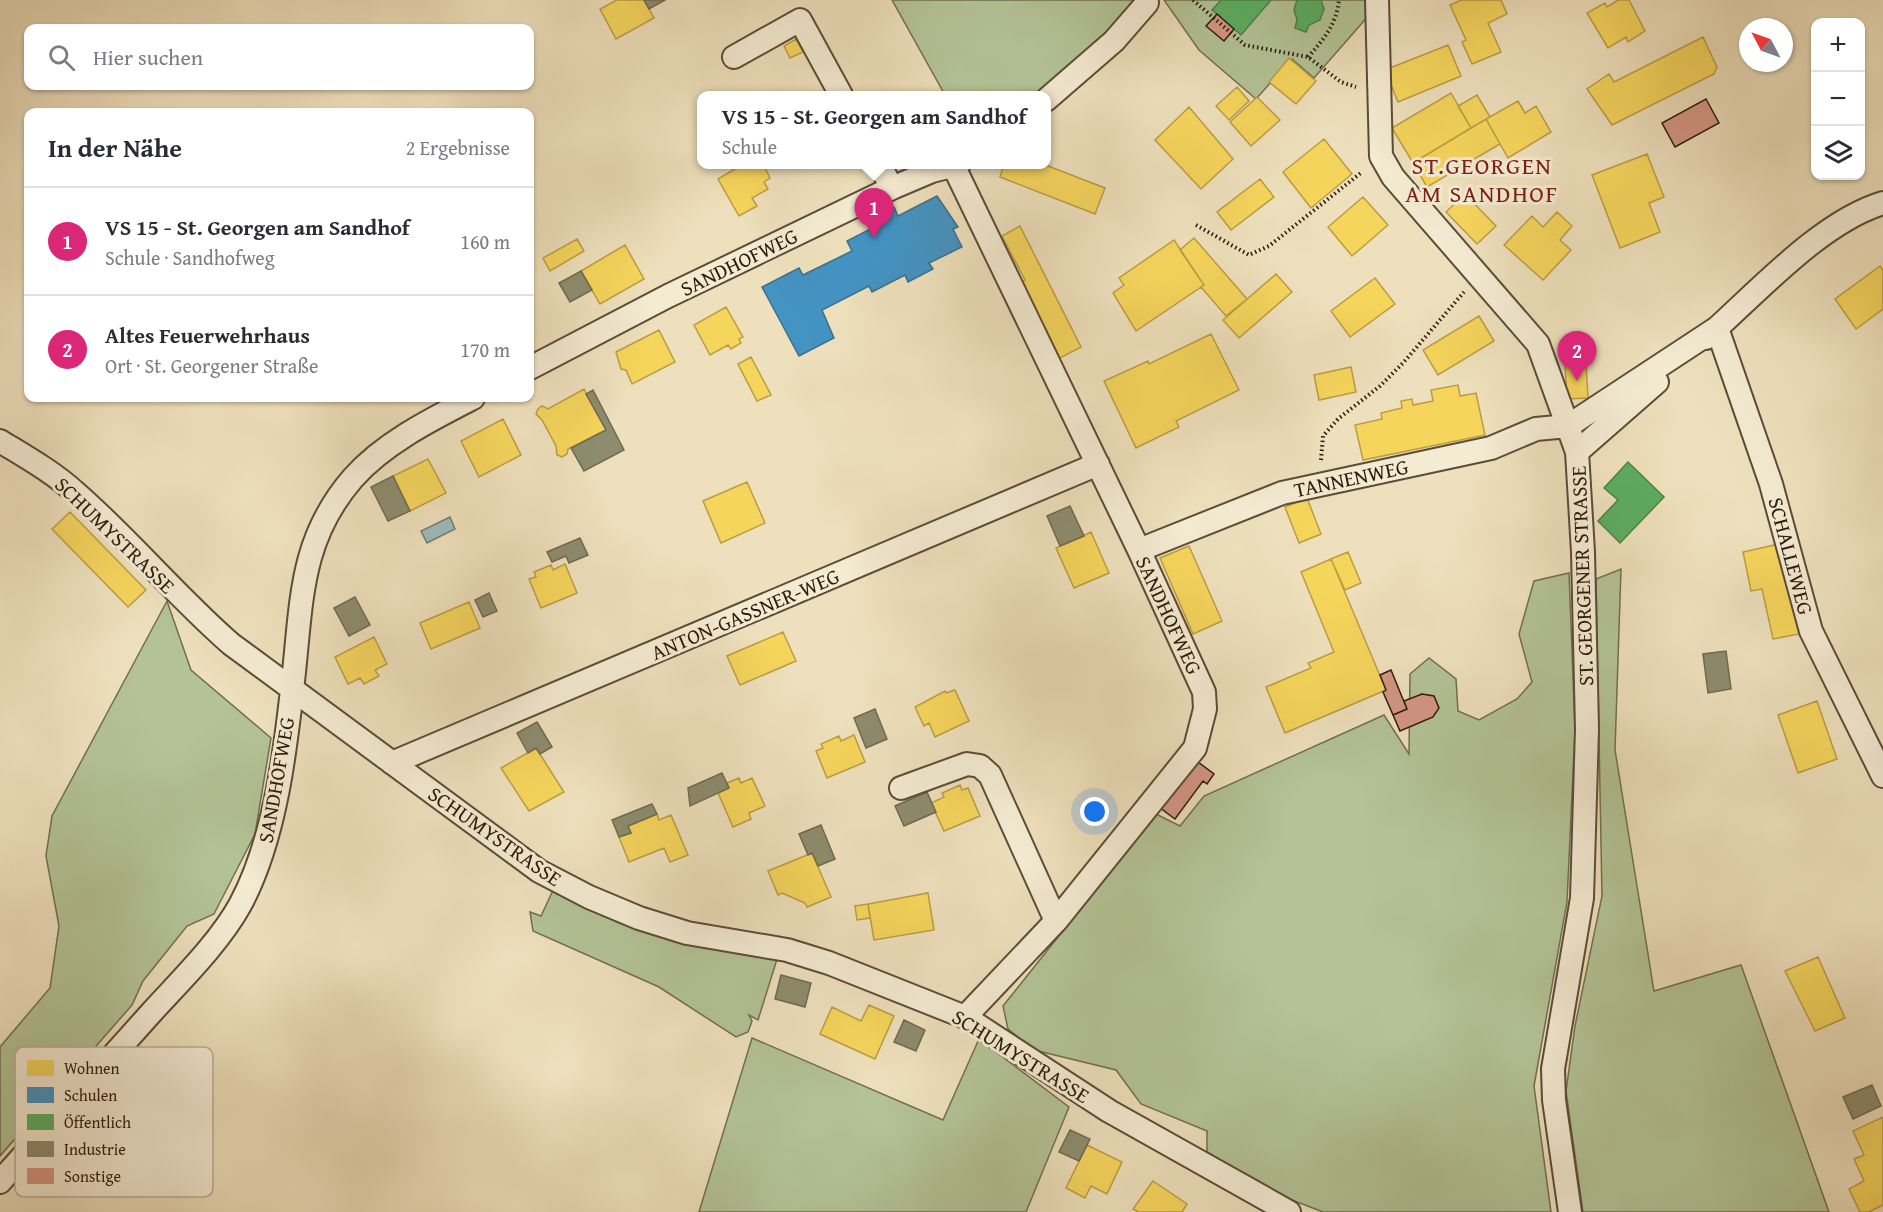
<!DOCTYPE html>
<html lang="de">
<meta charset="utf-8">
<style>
:root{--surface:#fff;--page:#f7f7f7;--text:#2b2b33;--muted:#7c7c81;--line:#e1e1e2;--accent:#db2777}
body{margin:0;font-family:"Gentium Book Plus",serif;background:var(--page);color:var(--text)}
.controls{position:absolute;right:18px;top:18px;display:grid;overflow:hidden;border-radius:12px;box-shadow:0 2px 4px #0004}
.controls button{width:54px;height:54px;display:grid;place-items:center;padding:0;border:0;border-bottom:2px solid var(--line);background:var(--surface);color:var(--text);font:30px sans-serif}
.compass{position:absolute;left:1739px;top:18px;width:54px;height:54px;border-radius:50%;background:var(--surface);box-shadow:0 2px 4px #0004;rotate:311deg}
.you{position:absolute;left:1095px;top:812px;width:21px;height:21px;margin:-15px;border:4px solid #fff;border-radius:50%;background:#1a73e8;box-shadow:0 0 0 9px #1a73e833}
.badge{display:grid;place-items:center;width:39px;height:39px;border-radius:50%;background:var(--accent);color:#fff;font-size:20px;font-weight:700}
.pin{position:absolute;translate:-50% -50px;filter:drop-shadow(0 2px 3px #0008)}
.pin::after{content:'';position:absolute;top:32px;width:21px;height:18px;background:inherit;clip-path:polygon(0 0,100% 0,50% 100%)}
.popup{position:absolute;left:697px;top:91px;width:354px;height:78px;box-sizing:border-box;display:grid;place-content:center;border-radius:12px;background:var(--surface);filter:drop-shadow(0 2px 4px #0005);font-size:20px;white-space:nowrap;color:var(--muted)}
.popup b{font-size:22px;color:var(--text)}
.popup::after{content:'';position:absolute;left:50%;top:100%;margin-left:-12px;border:12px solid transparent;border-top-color:var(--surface)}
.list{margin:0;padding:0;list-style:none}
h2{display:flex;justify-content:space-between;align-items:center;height:78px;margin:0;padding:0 24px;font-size:26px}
h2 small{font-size:20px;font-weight:400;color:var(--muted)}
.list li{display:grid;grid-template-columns:39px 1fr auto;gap:18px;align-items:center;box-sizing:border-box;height:108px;padding:0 24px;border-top:2px solid var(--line)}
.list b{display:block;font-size:22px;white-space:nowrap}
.list p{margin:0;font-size:20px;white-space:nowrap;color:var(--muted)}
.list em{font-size:20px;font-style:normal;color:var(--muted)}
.icon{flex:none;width:33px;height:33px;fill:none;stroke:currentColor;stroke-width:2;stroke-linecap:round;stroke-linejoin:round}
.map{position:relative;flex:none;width:1883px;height:1212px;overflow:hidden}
.search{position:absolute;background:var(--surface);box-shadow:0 2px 4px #0004;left:24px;top:24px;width:510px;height:66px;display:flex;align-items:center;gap:15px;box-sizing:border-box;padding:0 21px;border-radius:12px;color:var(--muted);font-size:22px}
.panel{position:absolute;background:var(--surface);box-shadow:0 2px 4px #0004;left:24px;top:108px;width:510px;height:294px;border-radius:12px}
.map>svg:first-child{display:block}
.green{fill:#b3c396;stroke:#706f50;stroke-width:1.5}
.water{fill:#9dbbba;stroke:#707b74;stroke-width:1.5}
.homes{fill:#f6d55c;stroke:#b99d43;stroke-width:1.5}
.schools{fill:#4393c3;stroke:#3c6f8c;stroke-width:1.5}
.public{fill:#5aae61;stroke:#4c8247;stroke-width:1.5}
.industry{fill:#8c8c6e;stroke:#6f6a50;stroke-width:1.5}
.building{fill:#d49786;stroke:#2c1b0a;stroke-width:1.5}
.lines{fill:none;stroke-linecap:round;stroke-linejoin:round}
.minor-casing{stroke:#5c4c36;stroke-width:26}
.path{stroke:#2c1b0a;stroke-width:4;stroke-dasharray:1.5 3;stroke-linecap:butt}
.minor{stroke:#f4ebd3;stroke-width:22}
.labels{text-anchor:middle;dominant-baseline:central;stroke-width:6;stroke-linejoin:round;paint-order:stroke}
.street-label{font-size:21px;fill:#2c1b0a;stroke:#f4ebd3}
.quarter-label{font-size:24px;letter-spacing:1.5px;fill:#7a1f14;stroke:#f4ebd3}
.key{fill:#f4ebd3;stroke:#b8ad97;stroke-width:1.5}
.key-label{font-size:16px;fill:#2c1b0a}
</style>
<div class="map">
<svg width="1883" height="1212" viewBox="0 0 1883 1212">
<rect width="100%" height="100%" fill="#eee0bc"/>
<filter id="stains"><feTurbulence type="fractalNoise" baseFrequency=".00333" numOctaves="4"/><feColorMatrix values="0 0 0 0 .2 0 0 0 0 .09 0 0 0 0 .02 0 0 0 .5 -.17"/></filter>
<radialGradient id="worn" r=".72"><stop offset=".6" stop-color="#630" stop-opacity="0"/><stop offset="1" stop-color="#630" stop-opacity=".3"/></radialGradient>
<path class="green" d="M892,0H1132V2L1116,28L1036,95H945Z
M1164,0H1366L1370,14L1314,78L1292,59L1256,99L1199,50Z
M1621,569L1615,750L1654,991L1741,965L1829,1212H1583L1566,1091L1575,1026L1602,896L1596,579Z
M1569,573L1575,730L1567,902L1534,1086L1551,1212H1323L1274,1193L1207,1152V1131L1141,1104L1116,1070L1034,1050L1008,1029L1003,1006L1156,814L1180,826L1204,796L1384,715L1409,754L1410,674L1429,658L1456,679L1458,711L1479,720L1517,699L1532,682L1519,634L1534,581Z
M167,601L191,670L271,738L255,834L214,914L187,926L143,981L132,1005L0,1156V1047L50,988L59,926L46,856L52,816Z
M554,888L619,923L691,945L777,959L758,1020L749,1015L752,1021L748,1032L736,1037L659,987L533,931L530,912L541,916Z
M752,1038L943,1120L979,1039L1069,1107L1026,1212H699Z"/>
<path class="water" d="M450,517L455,529L427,543L421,531Z"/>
<path class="homes" d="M617,0H644L654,18L616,39L600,9Z
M1461,0H1501L1507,14L1488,23L1501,52L1472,64L1462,42L1466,40L1450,5Z
M1618,0H1629L1645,31L1628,42L1626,37L1608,48L1587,13L1605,3L1607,7Z
M1703,37L1717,67L1714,74L1612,125L1587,89L1609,74L1614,82Z
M796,39L803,52L790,58L784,46Z
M1448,45L1461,76L1398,102L1385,70Z
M1289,58L1316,81L1296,104L1269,82Z
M1237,87L1249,101L1229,120L1216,106Z
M1451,93L1471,128L1413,163L1392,128Z
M1477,95L1490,117L1471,128L1458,106Z
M1257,97L1280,120L1251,146L1230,122Z
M1518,101L1525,113L1536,106L1551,132L1508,158L1486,119Z
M1189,107L1233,159L1201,189L1155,140Z
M1486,119L1500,144L1427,187L1413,163Z
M1324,139L1352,174L1311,208L1283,172Z
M1647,154L1664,197L1649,203L1660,232L1620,248L1592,175Z
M743,164H763L770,178L764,182L768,189L752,198L757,206L739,216L718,179Z
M1004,164H1043L1105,188L1095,214L1000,177Z
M1260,179L1274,197L1231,230L1217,212Z
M1465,194L1496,226L1477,244L1446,212Z
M1363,197L1388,225L1352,256L1328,227Z
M1557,212L1572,226L1560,240L1571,250L1543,280L1504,245L1532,216L1543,227Z
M1020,226L1081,347L1060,358L1021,282L1025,280L1002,236Z
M1194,238L1247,299L1226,316L1201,287L1204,285L1180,250Z
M577,239L584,251L550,271L543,258Z
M1174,240L1204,285L1136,331L1113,293L1124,285L1119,278Z
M625,245L644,279L600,304L581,271Z
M1880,266L1883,270V309L1856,329L1835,299Z
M1276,274L1292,292L1239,338L1223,320Z
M1375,278L1395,304L1350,337L1331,311Z
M726,307L743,337L739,339L741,343L731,349L728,345L710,355L694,325Z
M1479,316L1494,341L1438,375L1423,350Z
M659,330L675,362L632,384L626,370L621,369L616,352Z
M1211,334L1239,390L1176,421L1179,427L1136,448L1104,381L1148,361L1149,364Z
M751,357L771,395L757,401L738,364Z
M1586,363L1588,398L1567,399L1565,364Z
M1351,367L1356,392L1319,400L1314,375Z
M1458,385L1460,396L1476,393L1485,435L1363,460L1355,425L1382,419L1381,413L1402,408L1401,401L1412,399L1413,405L1433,401L1431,390Z
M584,389L606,430L568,449L567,454L562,457L557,455L556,446L542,420L536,414L538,409L542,406L548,409Z
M503,419L521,455L479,477L461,441Z
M428,459L446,493L410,511L393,476Z
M747,482L765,523L721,543L703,501Z
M1307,498L1321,534L1299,543L1285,507Z
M70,512L146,590L128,607L52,529Z
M1091,532L1109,573L1074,588L1056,548Z
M1779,544L1799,634L1773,639L1762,589L1751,591L1743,552Z
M1189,546L1222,621L1193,634L1160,558Z
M1348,552L1361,583L1345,590L1331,559Z
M1331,559L1386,690L1285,733L1266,687L1311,668L1308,663L1334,652L1301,572Z
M565,564L577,593L541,608L529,579L536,577L534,572L551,565L553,570Z
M469,602L480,628L431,649L420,623Z
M783,632L796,661L740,685L727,656Z
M374,637L387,664L375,670L379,676L364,684L360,678L348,684L335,657Z
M955,690L969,721L935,737L929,723L924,726L915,707L945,691L946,693Z
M1817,701L1837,759L1798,773L1778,715Z
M854,735L865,762L827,778L816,751L823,748L821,744L839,736L841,741Z
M536,748L564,792L529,811L501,768Z
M739,778L741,783L752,778L765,806L749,813L751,819L733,827L718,793L729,788L727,783Z
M960,785L962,790L968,788L980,816L944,831L931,803L944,797L942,793Z
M657,814L659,820L671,815L688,855L670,862L664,848L629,862L619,837L631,833L628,826Z
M812,853L831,897L807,907L805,903L782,893L778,895L768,871Z
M928,893L934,930L874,940L868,904Z
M868,904L870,918L857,920L855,906Z
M1818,957L1845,1018L1815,1031L1785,971Z
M869,1005L894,1016L875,1059L820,1034L832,1007L861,1021Z
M1883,1117V1205L1869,1212H1860L1849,1189L1864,1181L1854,1159L1864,1155L1853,1131Z
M1087,1145L1122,1162L1107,1194L1091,1186L1085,1198L1066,1188Z
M1153,1181L1187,1204L1182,1212H1139L1133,1209Z"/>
<path class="schools" d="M937,196L958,227L953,229L962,247L929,263L933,269L908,282L905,275L872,292L869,286L822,310L834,338L799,356L762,287L799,268L803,275L852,251L847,241L884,222L881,214L894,207L898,216Z"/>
<path class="public" d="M1221,0H1271L1241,35L1212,10Z
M1297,0H1321L1324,9L1320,20L1309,25L1306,32L1295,28L1297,20L1294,10Z
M1628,462L1664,497L1620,543L1598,521L1618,500L1604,488Z"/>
<path class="industry" d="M644,0H665L649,9Z
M581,271L592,290L570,302L559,283Z
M593,390L624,450L584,471L571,448L606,430L586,394Z
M393,476L410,511L388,521L371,487Z
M1070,506L1084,536L1060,546L1047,516Z
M580,538L588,555L569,563L566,556L552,562L547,552Z
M489,593L497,611L483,617L475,600Z
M355,597L370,625L349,636L334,608Z
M1726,651L1731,689L1708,693L1703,654Z
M875,709L887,739L866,748L854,718Z
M537,722L552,747L540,754L536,748L528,753L517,733Z
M722,773L729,788L690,806L688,788Z
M927,792L936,812L904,826L895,806Z
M652,804L657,814L628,826L631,833L619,837L612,820Z
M821,825L835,859L818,866L812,853L808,855L799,834Z
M781,975L811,983L805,1007L775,999Z
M904,1020L925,1030L916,1051L894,1042Z
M1872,1085L1881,1106L1853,1119L1843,1097Z
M1070,1130L1090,1139L1079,1161L1059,1152Z"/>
<path class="building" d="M1217,14L1234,29L1224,41L1206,26Z
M1706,99L1719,123L1675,147L1662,123Z
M1391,670L1407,709L1393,715L1383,692L1386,690L1380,675Z
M1422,694L1434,696L1439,708L1433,717L1400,731L1393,715L1407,709L1404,701Z
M1194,759L1214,774L1207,784L1203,781L1175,819L1159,807Z"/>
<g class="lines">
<defs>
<path id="minor" d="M1377,0L1381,156L1393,177L1538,344L1577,452L1583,552L1587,729L1582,898L1553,1069L1554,1100L1570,1212
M734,57L800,20L841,95
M1046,100L1114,41L1147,3
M879,164L892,188
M954,167L1139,550L1204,692L1205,709L1195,748L1056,921L965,1017
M1717,328L1771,484L1811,631L1883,776
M1706,338C1756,294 1820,222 1883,203
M530,368L668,296L892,188L932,171L959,164
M0,441C26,457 53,472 76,493C130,540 176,596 231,644L539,871L589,897L639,918L687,933L787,950L829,963L965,1017L1109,1111L1289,1212
M1577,452L1657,382
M1139,550L1282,493L1491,448L1536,429L1568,426L1717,328
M392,763L1098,464
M901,788L967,764L980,766L990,775L1056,921
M0,1182C50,1125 101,1069 151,1013C181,980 219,943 240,905C276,839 286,746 294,672C302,597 301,538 353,478C384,443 432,419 473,398"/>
</defs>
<use href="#minor" class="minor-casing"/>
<path class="path" d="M1193,0L1245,45L1308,57L1341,82L1356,87
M1308,57C1324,39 1336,25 1339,0
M1196,225L1249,255L1269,246L1362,172
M1321,460L1323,436L1338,419L1380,386L1403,363L1464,292"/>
<use href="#minor" class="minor"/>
</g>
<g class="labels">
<g class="street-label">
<text transform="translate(739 262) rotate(-26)">SANDHOFWEG</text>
<text transform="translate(1351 478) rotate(-12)">TANNENWEG</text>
<text transform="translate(115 535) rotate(44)">SCHUMYSTRASSE</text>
<text transform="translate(1791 556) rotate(75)">SCHALLEWEG</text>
<text transform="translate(1582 576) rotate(-92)">ST. GEORGENER STRASSE</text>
<text transform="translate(745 614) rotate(-23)">ANTON-GASSNER-WEG</text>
<text transform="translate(1169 615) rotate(65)">SANDHOFWEG</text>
<text transform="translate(276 780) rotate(-80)">SANDHOFWEG</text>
<text transform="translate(495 836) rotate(35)">SCHUMYSTRASSE</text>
<text transform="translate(1021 1056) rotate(32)">SCHUMYSTRASSE</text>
</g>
<g class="quarter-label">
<text x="1482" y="165">ST.GEORGEN<tspan x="1482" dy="28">AM SANDHOF</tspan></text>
</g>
</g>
<rect x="15" y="1047" width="198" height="150" rx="9" class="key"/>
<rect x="27" y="1060" width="27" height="16" fill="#f6d55c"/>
<rect x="27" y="1087" width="27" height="16" fill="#4393c3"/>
<rect x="27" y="1114" width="27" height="16" fill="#5aae61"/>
<rect x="27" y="1141" width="27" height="16" fill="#8c8c6e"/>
<rect x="27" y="1168" width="27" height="16" fill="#d49786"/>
<g class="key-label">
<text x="64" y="1074">Wohnen</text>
<text x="64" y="1101">Schulen</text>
<text x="64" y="1128">Öffentlich</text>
<text x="64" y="1155">Industrie</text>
<text x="64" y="1182">Sonstige</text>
</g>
<rect width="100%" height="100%" filter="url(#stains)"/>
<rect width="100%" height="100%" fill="url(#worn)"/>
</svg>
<div class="controls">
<button>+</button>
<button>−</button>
<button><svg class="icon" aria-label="layers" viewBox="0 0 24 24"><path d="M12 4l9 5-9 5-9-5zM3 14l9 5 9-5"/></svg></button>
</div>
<svg class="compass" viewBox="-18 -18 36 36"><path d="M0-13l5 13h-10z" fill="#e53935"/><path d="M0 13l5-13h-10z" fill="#7c7c81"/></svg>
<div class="you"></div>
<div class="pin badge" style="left:874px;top:238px">1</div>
<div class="popup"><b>VS 15 - St. Georgen am Sandhof</b>Schule</div>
<div class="pin badge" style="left:1577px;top:381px">2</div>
<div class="search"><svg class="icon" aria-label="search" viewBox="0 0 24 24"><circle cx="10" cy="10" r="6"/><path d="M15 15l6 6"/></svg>Hier suchen</div>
<section class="panel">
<h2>In der Nähe<small>2 Ergebnisse</small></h2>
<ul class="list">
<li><span class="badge">1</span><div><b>VS 15 - St. Georgen am Sandhof</b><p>Schule · Sandhofweg</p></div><em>160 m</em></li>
<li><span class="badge">2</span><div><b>Altes Feuerwehrhaus</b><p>Ort · St. Georgener Straße</p></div><em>170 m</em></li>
</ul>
</section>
</div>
